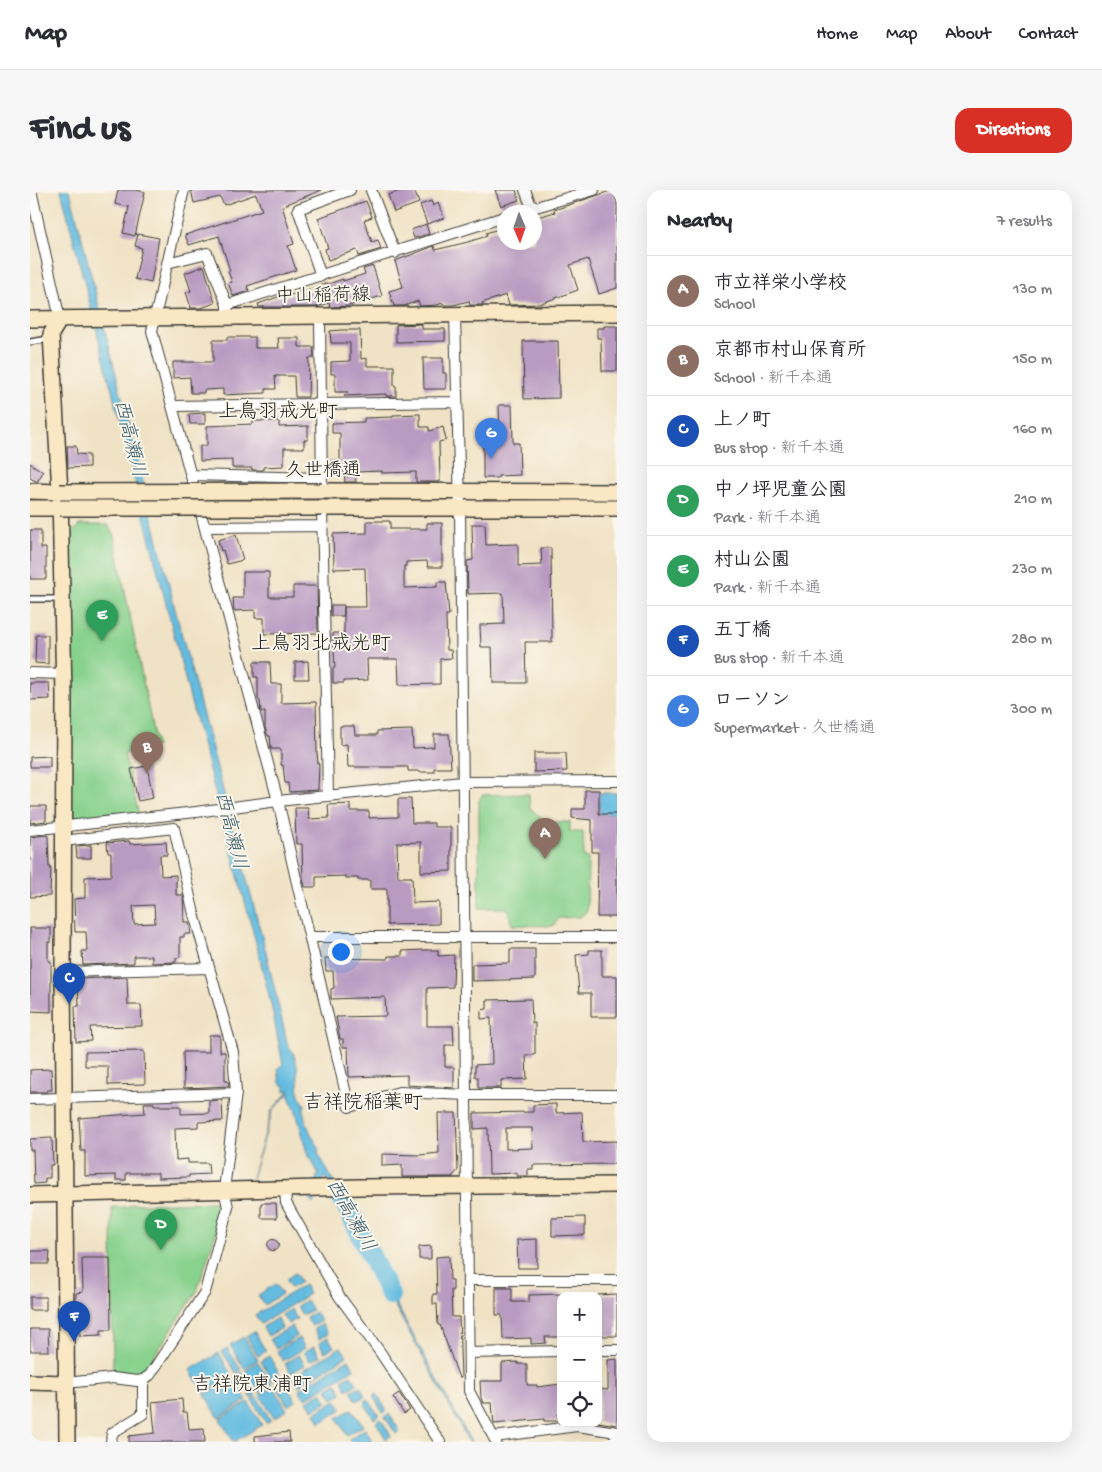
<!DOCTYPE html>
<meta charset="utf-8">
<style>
:root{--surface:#fff;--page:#f7f7f7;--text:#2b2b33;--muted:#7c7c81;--line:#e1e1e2;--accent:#d93025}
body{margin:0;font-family:"Gochi Hand","Klee One",sans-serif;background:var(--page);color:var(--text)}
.controls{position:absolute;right:15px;bottom:15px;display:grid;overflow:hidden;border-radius:10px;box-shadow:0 5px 20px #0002}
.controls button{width:45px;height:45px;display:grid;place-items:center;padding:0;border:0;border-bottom:1px solid var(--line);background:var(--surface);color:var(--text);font:25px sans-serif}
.compass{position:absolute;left:467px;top:15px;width:45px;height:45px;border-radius:50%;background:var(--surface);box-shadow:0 5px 20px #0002;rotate:178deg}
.you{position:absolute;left:310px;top:761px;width:18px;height:18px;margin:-12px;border:4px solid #fff;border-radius:50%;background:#1a73e8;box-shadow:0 0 0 8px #1a73e833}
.badge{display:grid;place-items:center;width:32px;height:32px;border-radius:50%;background:var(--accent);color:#fff;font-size:16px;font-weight:700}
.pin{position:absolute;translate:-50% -41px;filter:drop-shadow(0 1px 2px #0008)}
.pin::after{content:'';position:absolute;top:26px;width:18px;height:15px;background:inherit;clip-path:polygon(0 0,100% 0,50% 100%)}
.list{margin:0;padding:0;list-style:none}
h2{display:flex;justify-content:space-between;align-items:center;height:65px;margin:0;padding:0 20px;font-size:21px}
h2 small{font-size:16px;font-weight:400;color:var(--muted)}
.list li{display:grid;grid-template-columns:32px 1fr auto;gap:15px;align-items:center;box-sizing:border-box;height:70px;padding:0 20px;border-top:1px solid var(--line)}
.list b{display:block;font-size:19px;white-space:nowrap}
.list p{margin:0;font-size:16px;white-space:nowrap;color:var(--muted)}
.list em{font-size:16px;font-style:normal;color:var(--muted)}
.icon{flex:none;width:28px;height:28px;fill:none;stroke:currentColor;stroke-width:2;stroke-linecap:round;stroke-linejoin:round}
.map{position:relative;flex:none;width:587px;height:1252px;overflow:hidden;border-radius:15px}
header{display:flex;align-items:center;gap:30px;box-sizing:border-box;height:70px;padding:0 25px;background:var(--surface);border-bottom:1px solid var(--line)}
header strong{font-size:24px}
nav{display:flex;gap:28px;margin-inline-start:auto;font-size:18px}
.intro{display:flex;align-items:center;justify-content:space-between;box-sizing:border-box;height:120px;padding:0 30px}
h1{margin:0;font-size:35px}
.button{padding:12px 22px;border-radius:15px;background:var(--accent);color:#fff;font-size:18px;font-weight:700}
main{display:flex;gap:30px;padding:0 30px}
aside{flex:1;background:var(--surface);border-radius:15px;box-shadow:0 5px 20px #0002}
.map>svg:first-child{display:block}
.green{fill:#89d28e;stroke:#527755}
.water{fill:#63bce0;stroke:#406c7e}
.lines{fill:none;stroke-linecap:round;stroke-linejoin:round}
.river{stroke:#63bce0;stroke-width:20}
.building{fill:#b99bc2;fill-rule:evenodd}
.lane-casing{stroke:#3c3a35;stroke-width:8}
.street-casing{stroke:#3c3a35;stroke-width:12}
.secondary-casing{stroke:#3c3a35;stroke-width:18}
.lane{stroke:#fff;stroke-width:5}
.street{stroke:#fff;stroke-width:10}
.secondary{stroke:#fae7c3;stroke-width:15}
.secondary-bridge-casing{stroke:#3c3a35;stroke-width:18;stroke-linecap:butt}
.secondary-bridge{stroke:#fae7c3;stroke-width:15}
.labels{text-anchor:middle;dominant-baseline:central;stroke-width:4;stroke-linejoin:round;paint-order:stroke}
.street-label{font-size:19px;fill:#1c1c1c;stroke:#fbf7ec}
.neighbourhood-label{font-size:20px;fill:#1c1c1c;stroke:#fbf7ec}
.water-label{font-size:20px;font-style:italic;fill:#385c6a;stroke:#fbf7ec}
</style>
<header>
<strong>Map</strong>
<nav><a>Home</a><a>Map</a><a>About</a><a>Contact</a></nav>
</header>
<div class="intro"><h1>Find us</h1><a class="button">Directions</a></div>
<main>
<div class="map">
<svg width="587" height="1252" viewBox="0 0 587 1252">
<rect width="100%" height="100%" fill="#fbf7ec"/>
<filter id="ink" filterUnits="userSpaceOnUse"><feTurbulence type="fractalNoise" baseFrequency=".02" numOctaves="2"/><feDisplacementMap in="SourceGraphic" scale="10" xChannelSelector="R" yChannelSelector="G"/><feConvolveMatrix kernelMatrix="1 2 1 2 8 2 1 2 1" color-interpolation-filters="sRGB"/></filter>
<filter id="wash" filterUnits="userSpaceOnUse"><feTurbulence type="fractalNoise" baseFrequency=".0096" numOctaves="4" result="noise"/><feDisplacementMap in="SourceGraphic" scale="20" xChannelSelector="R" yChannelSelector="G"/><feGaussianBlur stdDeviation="1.12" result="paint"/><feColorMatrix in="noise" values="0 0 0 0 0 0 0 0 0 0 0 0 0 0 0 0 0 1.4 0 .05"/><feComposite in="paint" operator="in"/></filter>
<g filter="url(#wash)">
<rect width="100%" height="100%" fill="#f0e2c5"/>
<path class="green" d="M49,335H78L84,346L126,556L94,564L109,625L39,634L40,345Z
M499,604L500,618L515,632H540V642H553L554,667L558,668L557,721L550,727L529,728L523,736L482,735L477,718H449V611L452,605Z
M186,1012L193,1020L167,1101L112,1184L108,1186L83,1182L82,1017H97L102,1014Z"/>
<path class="water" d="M31,0H39L41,5L146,423L236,762L258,856L263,862L267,875L269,905L275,915C270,926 283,948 289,958L288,963L323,1027L320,1029L441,1252H439L352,1092L314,1018L295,986L283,1014L280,1010L288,983L280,966L278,967L266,921L259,907L260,902L243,920L221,991L242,920L260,900L255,901V896L250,893L248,879L250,876L253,875L241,814L225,749L164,524Z
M569,603H587V624H569Z
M265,1083L271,1092L261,1098L256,1089Z
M246,1094L252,1104L234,1115L228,1105Z
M274,1095L279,1104L231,1134L225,1125Z
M276,1110L282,1120L272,1125L267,1116Z
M261,1119L267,1129L258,1134L252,1125Z
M285,1122L291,1131L282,1136L276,1127Z
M247,1128L252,1138L238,1146L233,1137Z
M292,1134L298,1144L289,1149L284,1139Z
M262,1136L267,1146L246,1159L240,1149Z
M224,1141L236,1161L228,1166L216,1146Z
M214,1147L228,1170L214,1178L200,1155Z
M298,1147L304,1157L295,1162L289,1153Z
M269,1148L275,1158L253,1171L247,1161Z
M284,1156L290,1166L280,1171L274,1162Z
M311,1157L317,1166L268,1196L262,1187Z
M197,1158L211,1180L206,1183L192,1161Z
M189,1163L202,1186L174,1203L160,1180Z
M269,1165L275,1175L261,1183L255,1174Z
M239,1166L251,1187L243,1191L231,1171Z
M319,1169L324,1179L275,1209L269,1199Z
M228,1172L242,1195L230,1203L215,1180Z
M212,1182L226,1205L221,1208L207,1185Z
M321,1185L327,1194L317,1200L312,1190Z
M203,1188L217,1210L189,1228L175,1205Z
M253,1191L266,1211L258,1216L246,1195Z
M306,1193L312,1203L303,1209L297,1199Z
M330,1196L335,1206L327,1211L321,1201Z
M244,1197L257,1220L244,1228L230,1205Z
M292,1202L297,1212L283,1220L277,1211Z
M347,1204L357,1221L353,1223L343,1206Z
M227,1207L241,1230L236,1233L222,1210Z
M338,1209L349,1226L344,1229L334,1212Z
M306,1210L312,1219L290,1233L285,1223Z
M218,1212L232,1235L204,1252L190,1229Z
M322,1219L333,1236L317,1245L307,1228Z
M359,1224L370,1241L366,1244L355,1227Z
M351,1229L361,1246L356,1249L346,1232Z
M335,1239L343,1252H321L319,1249Z"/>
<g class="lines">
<path class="river" d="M309,1004L317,1017L360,1105"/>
</g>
<g id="blocks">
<path class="building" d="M88,0H106L115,2L105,46L93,43L99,17L85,14Z
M161,0H292L252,16L264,54L258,56L266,80L217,96L219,101L203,106L198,93L202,92L198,81H200L189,46L159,55L155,45L232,20L226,4L194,15L190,7L164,13Z
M373,0H384L389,13L364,22L358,5Z
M465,0H486L489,10L471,16Z
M583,0L587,12V98L569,104L558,69L540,75L548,100L509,114L479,115L476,105L452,113L453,115H440L439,111L423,115H414L413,113L407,115L390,116L388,111L374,116H364L359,101L373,97L365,71L404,56L405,60L438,52L457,46L456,43L474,37V52H504V28L525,22L524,20Z
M336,11L342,27L334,30L342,52L348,50L351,59L329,66L327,60L298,70L295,59L298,58L288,28Z
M401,11L403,16L408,13L414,28L397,34L390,15Z
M396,34L399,44L384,48L381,40Z
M108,44L129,48L121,93L105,89L112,58L105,56Z
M174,76L185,113L171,118H161L156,102L161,101L155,83Z
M343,76L352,106L318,116L300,117L299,113L286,117H229L228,114L245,108L254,105L255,107L297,93L298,94L313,89V91L335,84L333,79Z
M392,134V139H415V151L366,152V135Z
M574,136H587V181H572L571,148H567V138H574Z
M311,140H330L331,169L337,168V176H364V196H366V206H356V204L314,206L318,202H305V184H301V172L320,171V153H301L300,141Z
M197,147H225V158H249L248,148H269V157H283L284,168H279L278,207H265L264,186H245L246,199H236V203L193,205V199L174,200V203H161L160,187L143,188V172H183V150H197Z
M493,151H528L529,208L494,209Z
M393,168H413V183H416V199H394Z
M469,215H482L483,253H489L490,285L468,286V288H453V252H470Z
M175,223V234H160L159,224Z
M390,224V237H399V241L413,237L416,250L409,252L410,292H386V282L352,283V281L325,282L326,292H315L314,282L299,281V271H310V243H302V233L334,232V228L363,227V225Z
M223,231H249V237L278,236V250H274V258H254V276L233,277V280H222V278H202V270L170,271V256H177V236L223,234Z
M37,256H46L47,264L59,265V277L38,278Z
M0,273L13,282L7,292L0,288Z
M337,331H360V339H397V333H412V377H398L397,371L376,372V376H374V398L407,397V392H416L419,425H416V428L417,460H421L422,468L410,469V494L369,495L368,470L366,469H337L338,490L314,491V493H303V478H305L303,443H314V417H336L335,378L304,379L303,344L337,343Z
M442,334H455L456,355L488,354V376L512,375L511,358H521L522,452H495L496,493H463L462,457H451L450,435L474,434L473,403L438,404L437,371L443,370Z
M0,340H11V358H16V389H0Z
M206,345L213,370L197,374L193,360L191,361L188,350Z
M213,382H239V407H263V396H287L288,443L234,444V428H225V420L204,421L203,408H213Z
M301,415H314V426H301Z
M6,445H18V474L5,473Z
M278,471L279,489H265V472Z
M224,472H240L241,494H251V513L286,512L287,563L288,574H289L288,600L259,602L258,593H255L253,575H251V559H241L240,546H238L235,538V522H231L230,511L228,509V487H224Z
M0,493H19L20,509L0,510Z
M310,536H324L325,545H347V541L382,540L383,558L404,557V544H419L421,578H404V582H389V581H378V577H318L317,554L310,555Z
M504,563H536L537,581L504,582Z
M20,566V577H0V567Z
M117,576L123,608L108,611L101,579Z
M555,600H569V624H587V727H567L568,662H562V630L542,628V619H555Z
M368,609H381L382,633H404V637H421V681L391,682V652L367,653L368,687H382L383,713L409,712V734L357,735V699H340V690H328V688H316V686L286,687V697H275L273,688L272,654H266L265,618H278L279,629L299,628L298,615L320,614V621H339V628L368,627Z
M0,616H16V631L0,633Z
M16,645L18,646L19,677H21L20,706L0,707V647Z
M99,651L100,654L136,652L137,665H130L131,686L146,685V705H153L154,732H159L161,744H154V747H150V767L146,768V772L122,773V766H104V773L53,775L52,761H57L56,742H45L44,709L55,708V687L81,686V663H78L77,653ZM124,715L125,733L104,734L103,716Z
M61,655V668H47L46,656Z
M0,738H21V752H18V771H21V822L0,821Z
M480,759H505V789L442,791V774L480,773Z
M393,760H408V766L424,765L423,797L397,798V836H423L424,855H415V877H424V898L377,895V885L319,887L318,857H313V849H310L306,827L356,826L355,807L301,809V799L304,798L303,781H296L295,768L358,769V766H372V761Z
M559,760H572V786H587V827H561V803H549L546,765L559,764Z
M97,787L98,815H111L112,836L60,837L61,851L46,852L45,816H49L48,789Z
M501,809L502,833H505V865H496L497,889L471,890V898H448V887H445V875L462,874L461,828L451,829V820L457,819V810Z
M179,845H190V862H195V891H198L199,896L154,898L153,862H179Z
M114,861L115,894L78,895V876H55V862Z
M21,879L22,900H17V902H0V880Z
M192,910L193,931L168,932V937L145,938L146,970L158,969V973H178L179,984L159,985V987L128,988V983H96V990H86V985L55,986V961H51L49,928L115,923L114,913H124V915H130V916H151V924L179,923V911Z
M526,914V923L552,922L553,952L587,951V974L503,975V979H498V986H487V983L459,984L458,938L444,939V923L503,922V915ZM476,938H502L503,958L476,959Z
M408,923H426L428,980L422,987H372V975L352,976V964L390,965L409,963Z
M22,948L23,975H20V988H15V993L4,994L3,960H0V949Z
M231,1013H246L247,1028H231Z
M555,1027V1045L522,1046V1028Z
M507,1049V1078H488L487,1050Z
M237.5 1055a5.5 5.5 0 1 1 11 0a5.5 5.5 0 1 1-11 0Z
M401,1056V1069H389V1057Z
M0,1061H20L19,1074H0Z
M419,1066L420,1090H423V1100H421L422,1127H429L431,1188H429L410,1135H408L407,1114H403V1104H407L406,1067Z
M52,1068H80L81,1140H71V1145L50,1146V1120H46V1103L53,1102Z
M466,1098H482V1112H499V1105L531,1104V1147H515L516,1153L501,1154V1148L473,1149L472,1125H466Z
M587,1104V1146H568V1105Z
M0,1107H16V1120H0Z
M0,1139H18L19,1161H0Z
M587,1169V1235L568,1232L570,1199L578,1200V1170Z
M488,1172V1174H497V1195H507V1197L531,1194V1224H528V1231H514V1229L464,1234L462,1213H453L451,1208L450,1191H472V1173Z
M369,1203L380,1220L374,1224L363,1207Z
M152,1209L153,1222H157L159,1239L174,1238L175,1252H99V1246L125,1243L122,1212Z
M259,1242L260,1252H225V1246Z"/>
</g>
</g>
<g filter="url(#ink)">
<use href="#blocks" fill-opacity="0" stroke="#3c3a35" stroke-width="1"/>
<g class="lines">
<defs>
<path id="lane" d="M0,152L13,150L19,146
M0,409H29"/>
<path id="street" d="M1,0L30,129
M154,0L122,141L248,611L319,917L369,902L437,905H587
M341,0L365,63
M495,0L502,18
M489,22L564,0
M137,73L177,63L197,115
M291,86L268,19L320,0
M425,125L430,318L439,1201L466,1252
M290,127L292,301
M197,128V115L474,27
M143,216L427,212
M161,285L291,288
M292,318L298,606
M175,337L293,336
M0,483L34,484
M0,640L166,622L248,611L432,592L587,591
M33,651L144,638L164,724L203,862L206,903L194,1000L198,1017L175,1102L120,1185L113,1190L107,1191L83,1188L36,1193
M280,747H587
M33,782L179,778
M0,909L206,903
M255,999L256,1013L309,1106L350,1162L410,1252
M439,1090H587
M568,1160H587
M439,1163L531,1161
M464,1247L547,1236L587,1242
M81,1252L82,1243L113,1224V1190"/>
<path id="secondary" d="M0,129L587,123
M30,129L21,144L30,302L34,506L33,782L37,1252
M0,301L30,302
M292,301L587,302
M0,318H30
M292,318H587
M0,1005L330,997L587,995
M0,1192L36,1193"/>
</defs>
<use href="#lane" class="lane-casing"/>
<use href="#street" class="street-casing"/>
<use href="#secondary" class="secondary-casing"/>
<use href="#lane" class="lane"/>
<use href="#street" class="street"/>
<use href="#secondary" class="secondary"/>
<defs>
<path id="secondary-bridge" d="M30,302L292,301
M30,318H292"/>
</defs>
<use href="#secondary-bridge" class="secondary-bridge-casing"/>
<use href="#secondary-bridge" class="secondary-bridge"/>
</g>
</g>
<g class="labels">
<g class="street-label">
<text transform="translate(293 107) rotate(-1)">中山稲荷線</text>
<text x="293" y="281">久世橋通</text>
</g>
<g class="neighbourhood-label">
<text x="248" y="223">上鳥羽戒光町</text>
<text x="291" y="455">上鳥羽北戒光町</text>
<text x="333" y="914">吉祥院稲葉町</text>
<text x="222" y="1196">吉祥院東浦町</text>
</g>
<g class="water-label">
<text transform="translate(98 249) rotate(76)">西高瀬川</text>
<text transform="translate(199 641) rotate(76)">西高瀬川</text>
<text transform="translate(319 1026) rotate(61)">西高瀬川</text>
</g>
</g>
</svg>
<div class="controls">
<button>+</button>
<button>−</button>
<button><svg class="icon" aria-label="locate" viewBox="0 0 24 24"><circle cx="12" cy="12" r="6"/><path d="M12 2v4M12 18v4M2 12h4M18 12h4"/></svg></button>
</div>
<svg class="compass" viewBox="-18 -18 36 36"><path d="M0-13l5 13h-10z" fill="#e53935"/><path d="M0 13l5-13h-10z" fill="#7c7c81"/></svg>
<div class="you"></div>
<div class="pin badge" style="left:515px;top:669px;background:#8d6e63">A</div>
<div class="pin badge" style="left:117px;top:583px;background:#8d6e63">B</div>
<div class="pin badge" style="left:39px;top:814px;background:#1a4fb4">C</div>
<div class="pin badge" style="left:131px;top:1060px;background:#2e9e5b">D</div>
<div class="pin badge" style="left:72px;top:451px;background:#2e9e5b">E</div>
<div class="pin badge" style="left:44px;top:1152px;background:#1a4fb4">F</div>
<div class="pin badge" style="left:461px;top:269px;background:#3f7fe0">G</div>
</div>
<aside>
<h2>Nearby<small>7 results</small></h2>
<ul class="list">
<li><span class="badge" style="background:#8d6e63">A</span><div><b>市立祥栄小学校</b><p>School</p></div><em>130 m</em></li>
<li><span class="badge" style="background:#8d6e63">B</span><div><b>京都市村山保育所</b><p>School · 新千本通</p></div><em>150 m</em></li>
<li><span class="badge" style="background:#1a4fb4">C</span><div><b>上ノ町</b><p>Bus stop · 新千本通</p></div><em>160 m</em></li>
<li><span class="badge" style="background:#2e9e5b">D</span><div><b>中ノ坪児童公園</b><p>Park · 新千本通</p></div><em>210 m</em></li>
<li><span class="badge" style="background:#2e9e5b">E</span><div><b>村山公園</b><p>Park · 新千本通</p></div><em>230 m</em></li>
<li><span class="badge" style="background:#1a4fb4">F</span><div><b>五丁橋</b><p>Bus stop · 新千本通</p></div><em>280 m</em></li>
<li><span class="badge" style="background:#3f7fe0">G</span><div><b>ローソン</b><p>Supermarket · 久世橋通</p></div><em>300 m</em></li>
</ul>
</aside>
</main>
